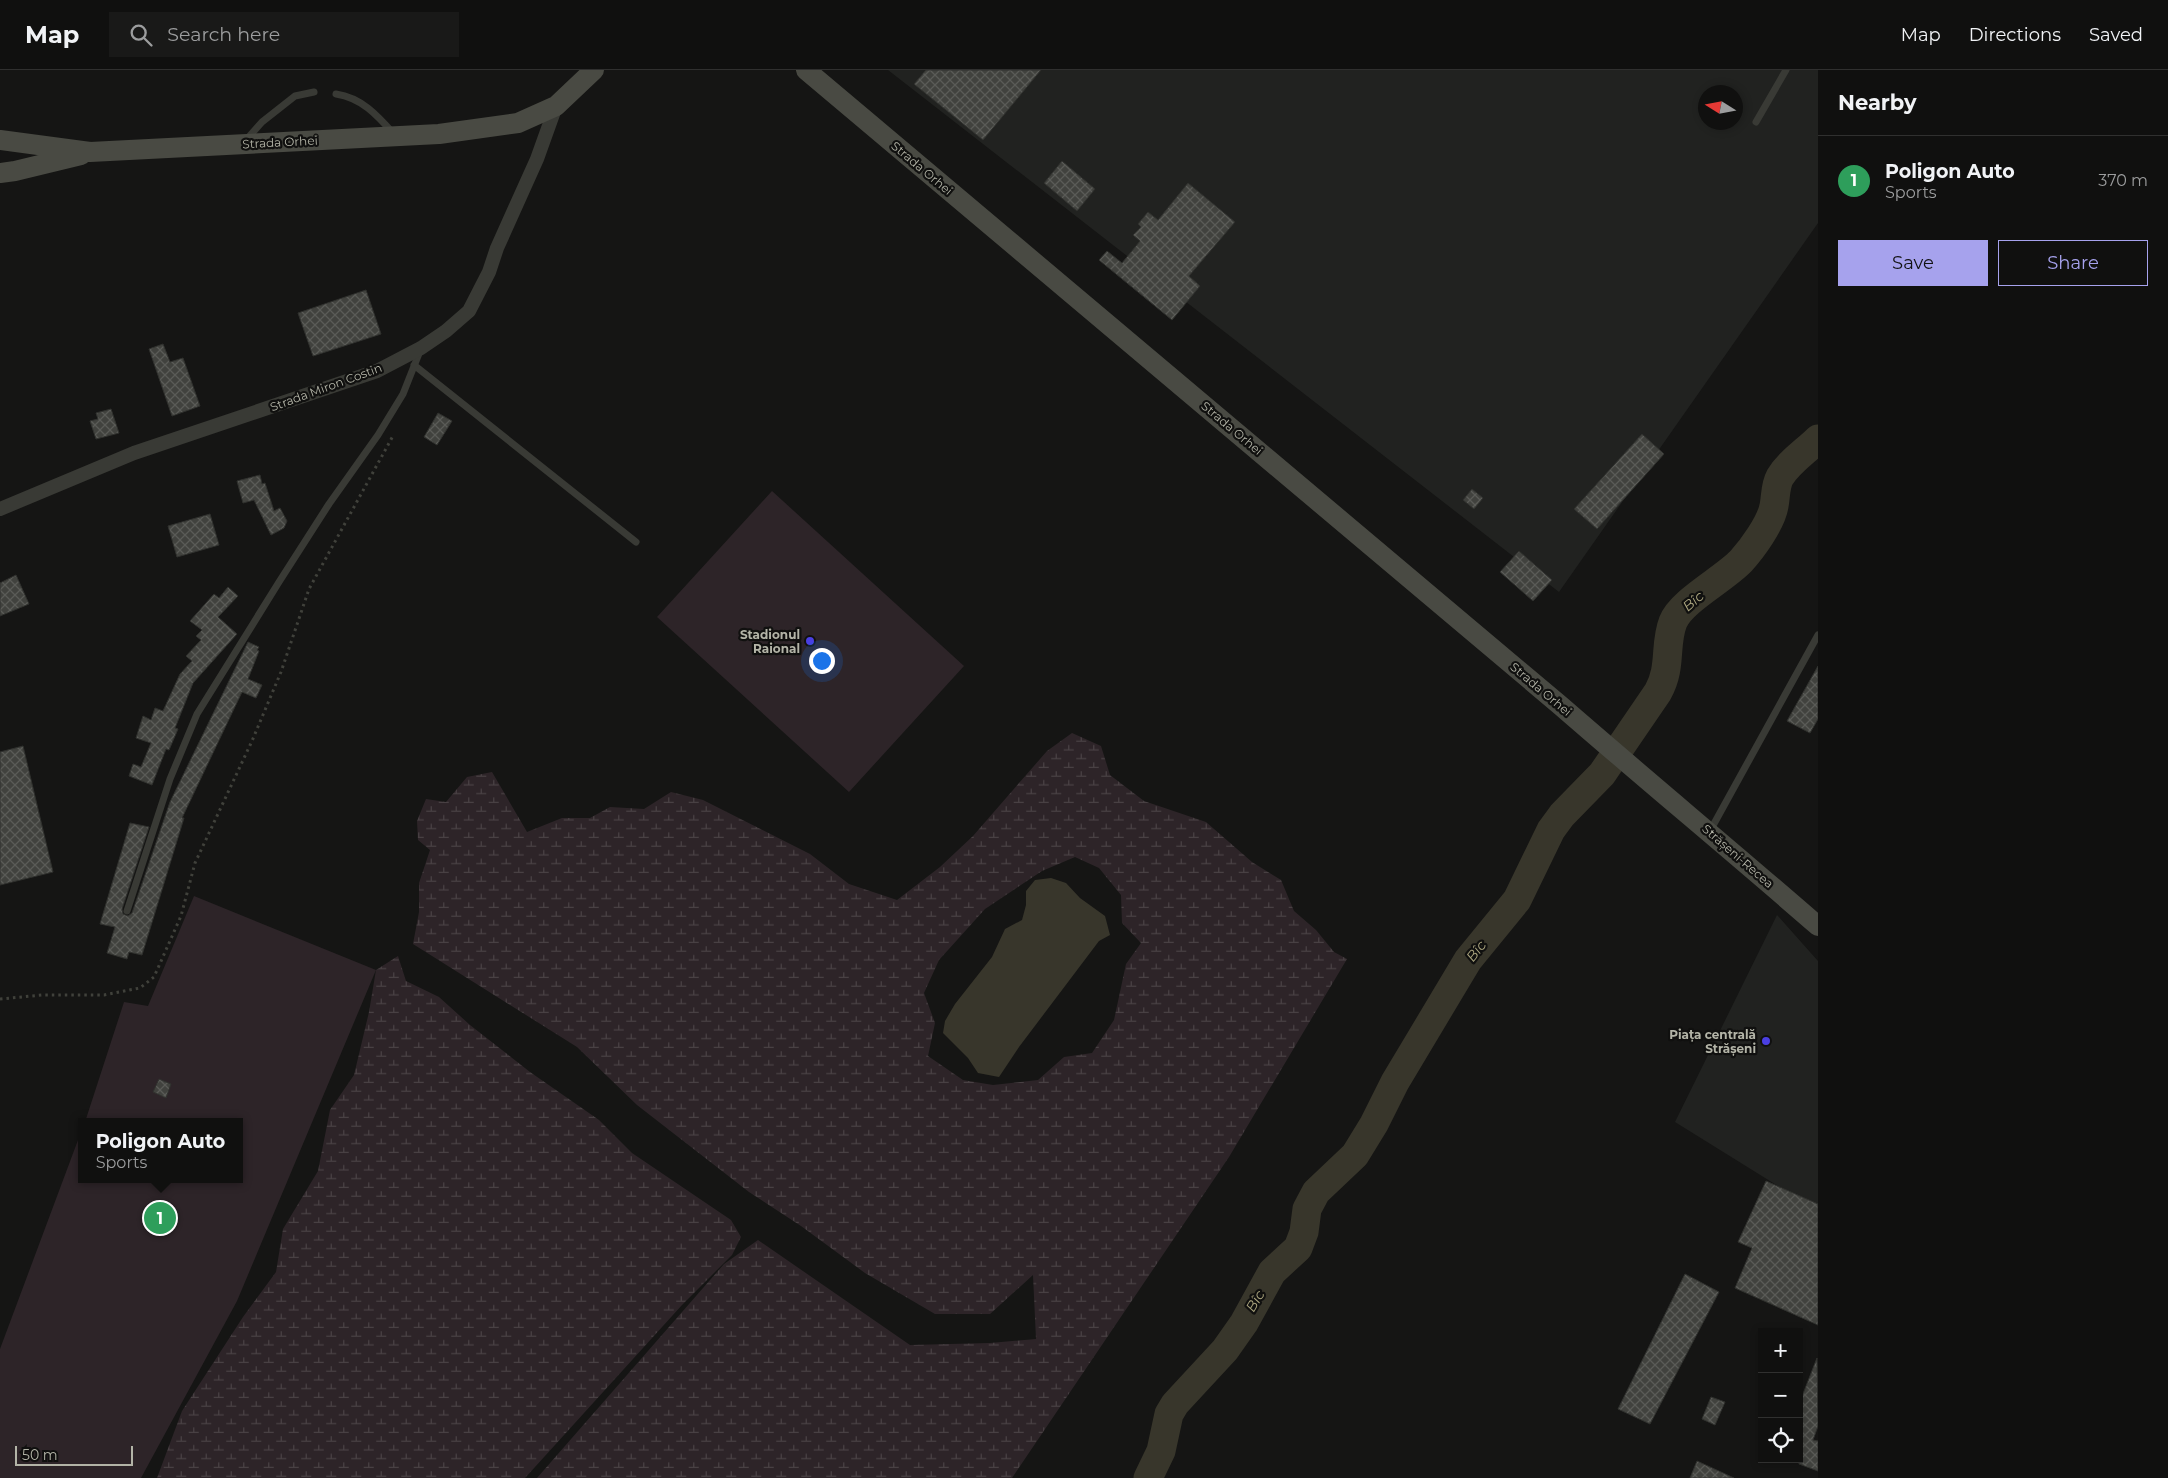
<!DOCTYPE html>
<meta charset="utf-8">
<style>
:root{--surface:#10100f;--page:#191918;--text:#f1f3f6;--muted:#9c9d9e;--line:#30302f;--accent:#a6a2ed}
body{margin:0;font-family:Montserrat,sans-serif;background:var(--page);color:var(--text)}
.controls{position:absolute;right:15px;bottom:15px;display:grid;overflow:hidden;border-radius:0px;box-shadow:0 2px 8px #0003}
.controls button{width:45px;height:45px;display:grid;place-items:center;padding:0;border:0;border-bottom:1px solid var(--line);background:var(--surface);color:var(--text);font:25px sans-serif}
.compass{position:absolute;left:1698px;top:15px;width:45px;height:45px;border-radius:50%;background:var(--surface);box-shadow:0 2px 8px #0003;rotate:281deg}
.scale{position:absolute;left:15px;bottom:12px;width:118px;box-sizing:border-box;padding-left:5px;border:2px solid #b3b4a7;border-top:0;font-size:14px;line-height:18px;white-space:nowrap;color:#b3b4a7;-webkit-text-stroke:4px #10100f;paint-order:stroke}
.you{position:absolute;left:821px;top:590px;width:18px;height:18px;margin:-12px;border:4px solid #fff;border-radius:50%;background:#1a73e8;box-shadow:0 0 0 8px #1a73e833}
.badge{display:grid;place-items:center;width:32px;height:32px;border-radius:50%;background:var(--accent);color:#fff;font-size:16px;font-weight:700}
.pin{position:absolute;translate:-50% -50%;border:2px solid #fff;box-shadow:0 1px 5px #0006}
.popup{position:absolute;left:78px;top:1048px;width:165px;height:65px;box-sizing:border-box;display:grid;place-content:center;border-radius:0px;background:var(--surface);filter:drop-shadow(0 1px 4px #0005);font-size:16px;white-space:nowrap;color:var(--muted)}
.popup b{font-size:19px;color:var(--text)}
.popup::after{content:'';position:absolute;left:50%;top:100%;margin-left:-10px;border:10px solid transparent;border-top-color:var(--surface)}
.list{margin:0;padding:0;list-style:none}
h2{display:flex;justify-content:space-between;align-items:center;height:65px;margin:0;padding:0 20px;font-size:21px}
h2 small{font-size:16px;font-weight:400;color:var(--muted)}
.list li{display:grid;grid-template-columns:32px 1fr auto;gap:15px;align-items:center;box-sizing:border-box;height:90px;padding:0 20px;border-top:1px solid var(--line)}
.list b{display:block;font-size:19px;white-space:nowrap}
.list p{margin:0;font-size:16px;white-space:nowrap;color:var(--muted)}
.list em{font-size:16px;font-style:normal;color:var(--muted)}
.actions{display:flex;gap:10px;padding:15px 20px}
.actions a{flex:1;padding:11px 0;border:1px solid var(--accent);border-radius:0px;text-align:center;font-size:18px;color:var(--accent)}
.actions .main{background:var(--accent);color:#111}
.icon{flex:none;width:28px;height:28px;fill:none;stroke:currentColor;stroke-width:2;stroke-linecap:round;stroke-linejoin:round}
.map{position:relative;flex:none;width:1818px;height:1408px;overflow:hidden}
header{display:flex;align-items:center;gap:30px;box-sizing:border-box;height:70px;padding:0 25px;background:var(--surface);border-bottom:1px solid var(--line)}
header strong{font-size:24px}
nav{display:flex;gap:28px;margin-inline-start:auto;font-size:18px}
.search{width:350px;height:45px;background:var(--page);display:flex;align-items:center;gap:12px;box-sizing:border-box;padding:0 18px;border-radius:0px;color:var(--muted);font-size:19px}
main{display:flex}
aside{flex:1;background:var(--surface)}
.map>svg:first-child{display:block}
.built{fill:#212220;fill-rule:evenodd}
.wetland{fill:url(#wetland-marsh);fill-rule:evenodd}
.pitch{fill:#2d2428}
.water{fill:#38362b}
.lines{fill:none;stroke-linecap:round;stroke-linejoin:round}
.river{stroke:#38362b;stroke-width:29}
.building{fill:url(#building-cross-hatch);stroke:#30312e}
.path{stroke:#40413b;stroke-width:3;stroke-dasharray:2.5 4;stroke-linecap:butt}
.service{stroke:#393a35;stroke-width:7}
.minor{stroke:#393a35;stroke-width:14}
.secondary{stroke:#494a43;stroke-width:20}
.poi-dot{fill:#4a3fe2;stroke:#10100f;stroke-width:2}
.labels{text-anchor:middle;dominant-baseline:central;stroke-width:4.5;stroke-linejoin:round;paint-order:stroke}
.street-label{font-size:12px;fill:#b3b4a7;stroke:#10100f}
.poi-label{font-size:12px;font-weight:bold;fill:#b3b4a7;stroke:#10100f;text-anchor:end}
.water-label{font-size:14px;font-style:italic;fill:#ada780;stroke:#10100f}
</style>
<header>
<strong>Map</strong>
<div class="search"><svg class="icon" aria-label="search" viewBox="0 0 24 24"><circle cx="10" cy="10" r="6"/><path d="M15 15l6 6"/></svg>Search here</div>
<nav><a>Map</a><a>Directions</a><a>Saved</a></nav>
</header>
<main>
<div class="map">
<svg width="1818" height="1408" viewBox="0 0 1818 1408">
<defs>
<pattern id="wetland-marsh" width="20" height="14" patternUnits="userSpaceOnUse" patternTransform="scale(1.25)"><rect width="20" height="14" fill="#2d2428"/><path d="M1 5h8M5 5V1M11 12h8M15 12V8" fill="none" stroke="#494144"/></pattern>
<pattern id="building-cross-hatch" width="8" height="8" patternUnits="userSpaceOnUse" patternTransform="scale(1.25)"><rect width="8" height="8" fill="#41423e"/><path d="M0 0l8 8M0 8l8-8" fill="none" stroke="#5a5b57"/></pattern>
</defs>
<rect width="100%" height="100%" fill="#151514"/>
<path class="built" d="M888,0H1818V153L1559,522ZM1706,22H1736V52H1706Z
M1777,845L1818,891V1141L1675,1052Z"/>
<path class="wetland" d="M1072,663L1101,676L1110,705L1144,731L1206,752L1252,792L1281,810L1294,841L1316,860L1334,882L1347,889L1229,1087L1012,1408H537L724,1194L758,1170L910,1275L990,1273L1036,1269L1033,1205L990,1244H935L865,1203L801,1156L749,1122L637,1035L577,977L413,874L419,842V813L430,780L418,770L417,751L426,729L446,732L467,707L492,702L527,762L562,748H590L610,737L644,739L671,722L703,730L810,784L849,814L897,830L940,797L973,766L1047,681ZM1075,787L1099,798L1121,825L1122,853L1141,873L1126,894L1114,950L1092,983L1064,987L1038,1010L993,1015L963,1010L928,986L935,953L924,923L939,890L985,839L1042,801Z
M398,886L406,911L439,927L470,955L530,1002L599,1050L632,1083L731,1150L741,1167L732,1185L682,1235L525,1408H157L182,1341L243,1247L276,1202L283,1159L318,1101L330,1040L354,1005L369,942L376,900Z"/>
<path class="pitch" d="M772,421L964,596L849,722L657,547Z
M194,826L376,900L237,1231L141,1408H0V1279L81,1062V1109H239V1052H85L124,932L148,936Z"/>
<path class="water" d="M1051,808L1066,813L1080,828L1105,846L1110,865L1099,871L1019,977L999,1007L978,1003L968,988L943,963L945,951L955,934L992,887L1005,859L1022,850L1026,835V821L1035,810Z"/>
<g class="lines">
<path class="river" d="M1148,1408L1161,1381L1169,1344L1175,1334L1225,1280L1244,1253L1272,1202L1298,1178L1304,1162L1307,1139L1316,1122L1355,1085L1374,1054L1395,1012L1468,890L1517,830L1551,760L1562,745L1602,704L1658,622C1672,597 1664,575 1673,552C1681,531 1724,509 1741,491C1752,479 1771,453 1774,436C1776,426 1775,416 1780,407C1789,392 1806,381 1818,369"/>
</g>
<path class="building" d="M926,0H1041L983,70L914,14Z
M1062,91L1095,119L1077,141L1044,113Z
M1188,113L1235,152L1189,206L1200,216L1172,250L1099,190L1107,181L1122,193L1140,171L1133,165L1141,157L1138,154L1148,142L1158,150Z
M366,220L381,264L313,286L298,243Z
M163,274L170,292L183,288L200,336L172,346L149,279Z
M111,339L119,363L96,369L90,351L98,349L96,343Z
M438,343L452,351L437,375L424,367Z
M1642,364L1664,384L1597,459L1574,439Z
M260,405L262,414L265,413L274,441L280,438L287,451L284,458L271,465L254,430L243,433L237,411Z
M1472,419L1483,428L1474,439L1463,430Z
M210,444L219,475L177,487L168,456Z
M1519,481L1552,510L1533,531L1500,502Z
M16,505L29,534L0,546V513Z
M228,517L238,526L218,547L237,564L193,613L175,658L178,659L169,680L166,679L152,715L129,706L133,694L141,697L151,673L136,668L143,646L151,650L155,638L163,641L180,604L192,591L186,586L201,570L196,566L202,560L190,551L214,524L219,528Z
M248,572L259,577L257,580L259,581L248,609L262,615L256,628L242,622L182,748H184L142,885L129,882L127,889L107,883L115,857L100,854L130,753L149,757L122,839L123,844L128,846L132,843L170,732Z
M1818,596V649L1810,663L1787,651Z
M23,676L53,802L0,815V682Z
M159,1009L171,1014L166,1028L153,1022Z
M1766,1111L1818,1134V1255L1735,1218L1752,1178L1738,1172Z
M1685,1204L1719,1222L1650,1354L1618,1339Z
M1817,1288L1818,1356L1813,1370L1818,1371V1401L1799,1394V1334Z
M1711,1327L1725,1332L1715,1355L1702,1349Z
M1697,1391L1734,1408H1690Z"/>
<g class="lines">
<path class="path" d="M0,929L42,925H104L140,918L154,907L181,846L195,793L252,671L281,602L309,519L394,364"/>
<path class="service" d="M336,24C362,28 377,45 394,64
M1756,52L1786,0
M246,70L262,52L295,26L314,22
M414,295L636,472
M1710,761L1818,565
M127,841L170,709L197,644L279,512L329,434L378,365L403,324L420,281"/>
<path class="minor" d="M0,439L134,383L377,301L421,278L446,261L469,241L489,202L497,178L537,89L556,36"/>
<path class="secondary" d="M806,0L1561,636C1646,710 1733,782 1818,856
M0,70L90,82L439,64L518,53L556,36L594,0
M0,103L15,101L81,85"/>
</g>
<g class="poi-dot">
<circle cx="810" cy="571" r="5"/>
<circle cx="1766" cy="971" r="5"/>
</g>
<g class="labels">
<g class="street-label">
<text transform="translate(280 72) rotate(-3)">Strada Orhei</text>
<text transform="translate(922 98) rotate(40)">Strada Orhei</text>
<text transform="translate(326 317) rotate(-20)">Strada Miron Costin</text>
<text transform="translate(1232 358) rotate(40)">Strada Orhei</text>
<text transform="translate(1541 619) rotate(40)">Strada Orhei</text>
<text transform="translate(1738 786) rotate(41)">Strășeni-Recea</text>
</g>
<g class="poi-label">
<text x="800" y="564">Stadionul<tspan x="800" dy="14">Raional</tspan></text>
<text x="1756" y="964">Piața centrală<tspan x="1756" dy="14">Strășeni</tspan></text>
</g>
<g class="water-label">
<text transform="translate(1693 531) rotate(-40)">Bîc</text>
<text transform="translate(1476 881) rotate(-52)">Bîc</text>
<text transform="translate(1255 1231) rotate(-59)">Bîc</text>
</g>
</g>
</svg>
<div class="controls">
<button>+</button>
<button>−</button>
<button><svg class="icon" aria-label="locate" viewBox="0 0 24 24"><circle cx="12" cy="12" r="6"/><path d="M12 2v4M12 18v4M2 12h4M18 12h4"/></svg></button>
</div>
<svg class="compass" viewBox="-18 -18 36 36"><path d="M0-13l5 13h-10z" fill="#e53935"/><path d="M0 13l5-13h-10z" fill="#9c9d9e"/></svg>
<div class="scale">50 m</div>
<div class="you"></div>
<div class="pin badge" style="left:160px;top:1148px;background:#2e9e5b">1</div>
<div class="popup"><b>Poligon Auto</b>Sports</div>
</div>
<aside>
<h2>Nearby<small></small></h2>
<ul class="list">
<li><span class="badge" style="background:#2e9e5b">1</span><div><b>Poligon Auto</b><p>Sports</p></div><em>370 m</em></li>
</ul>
<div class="actions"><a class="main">Save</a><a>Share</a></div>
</aside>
</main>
